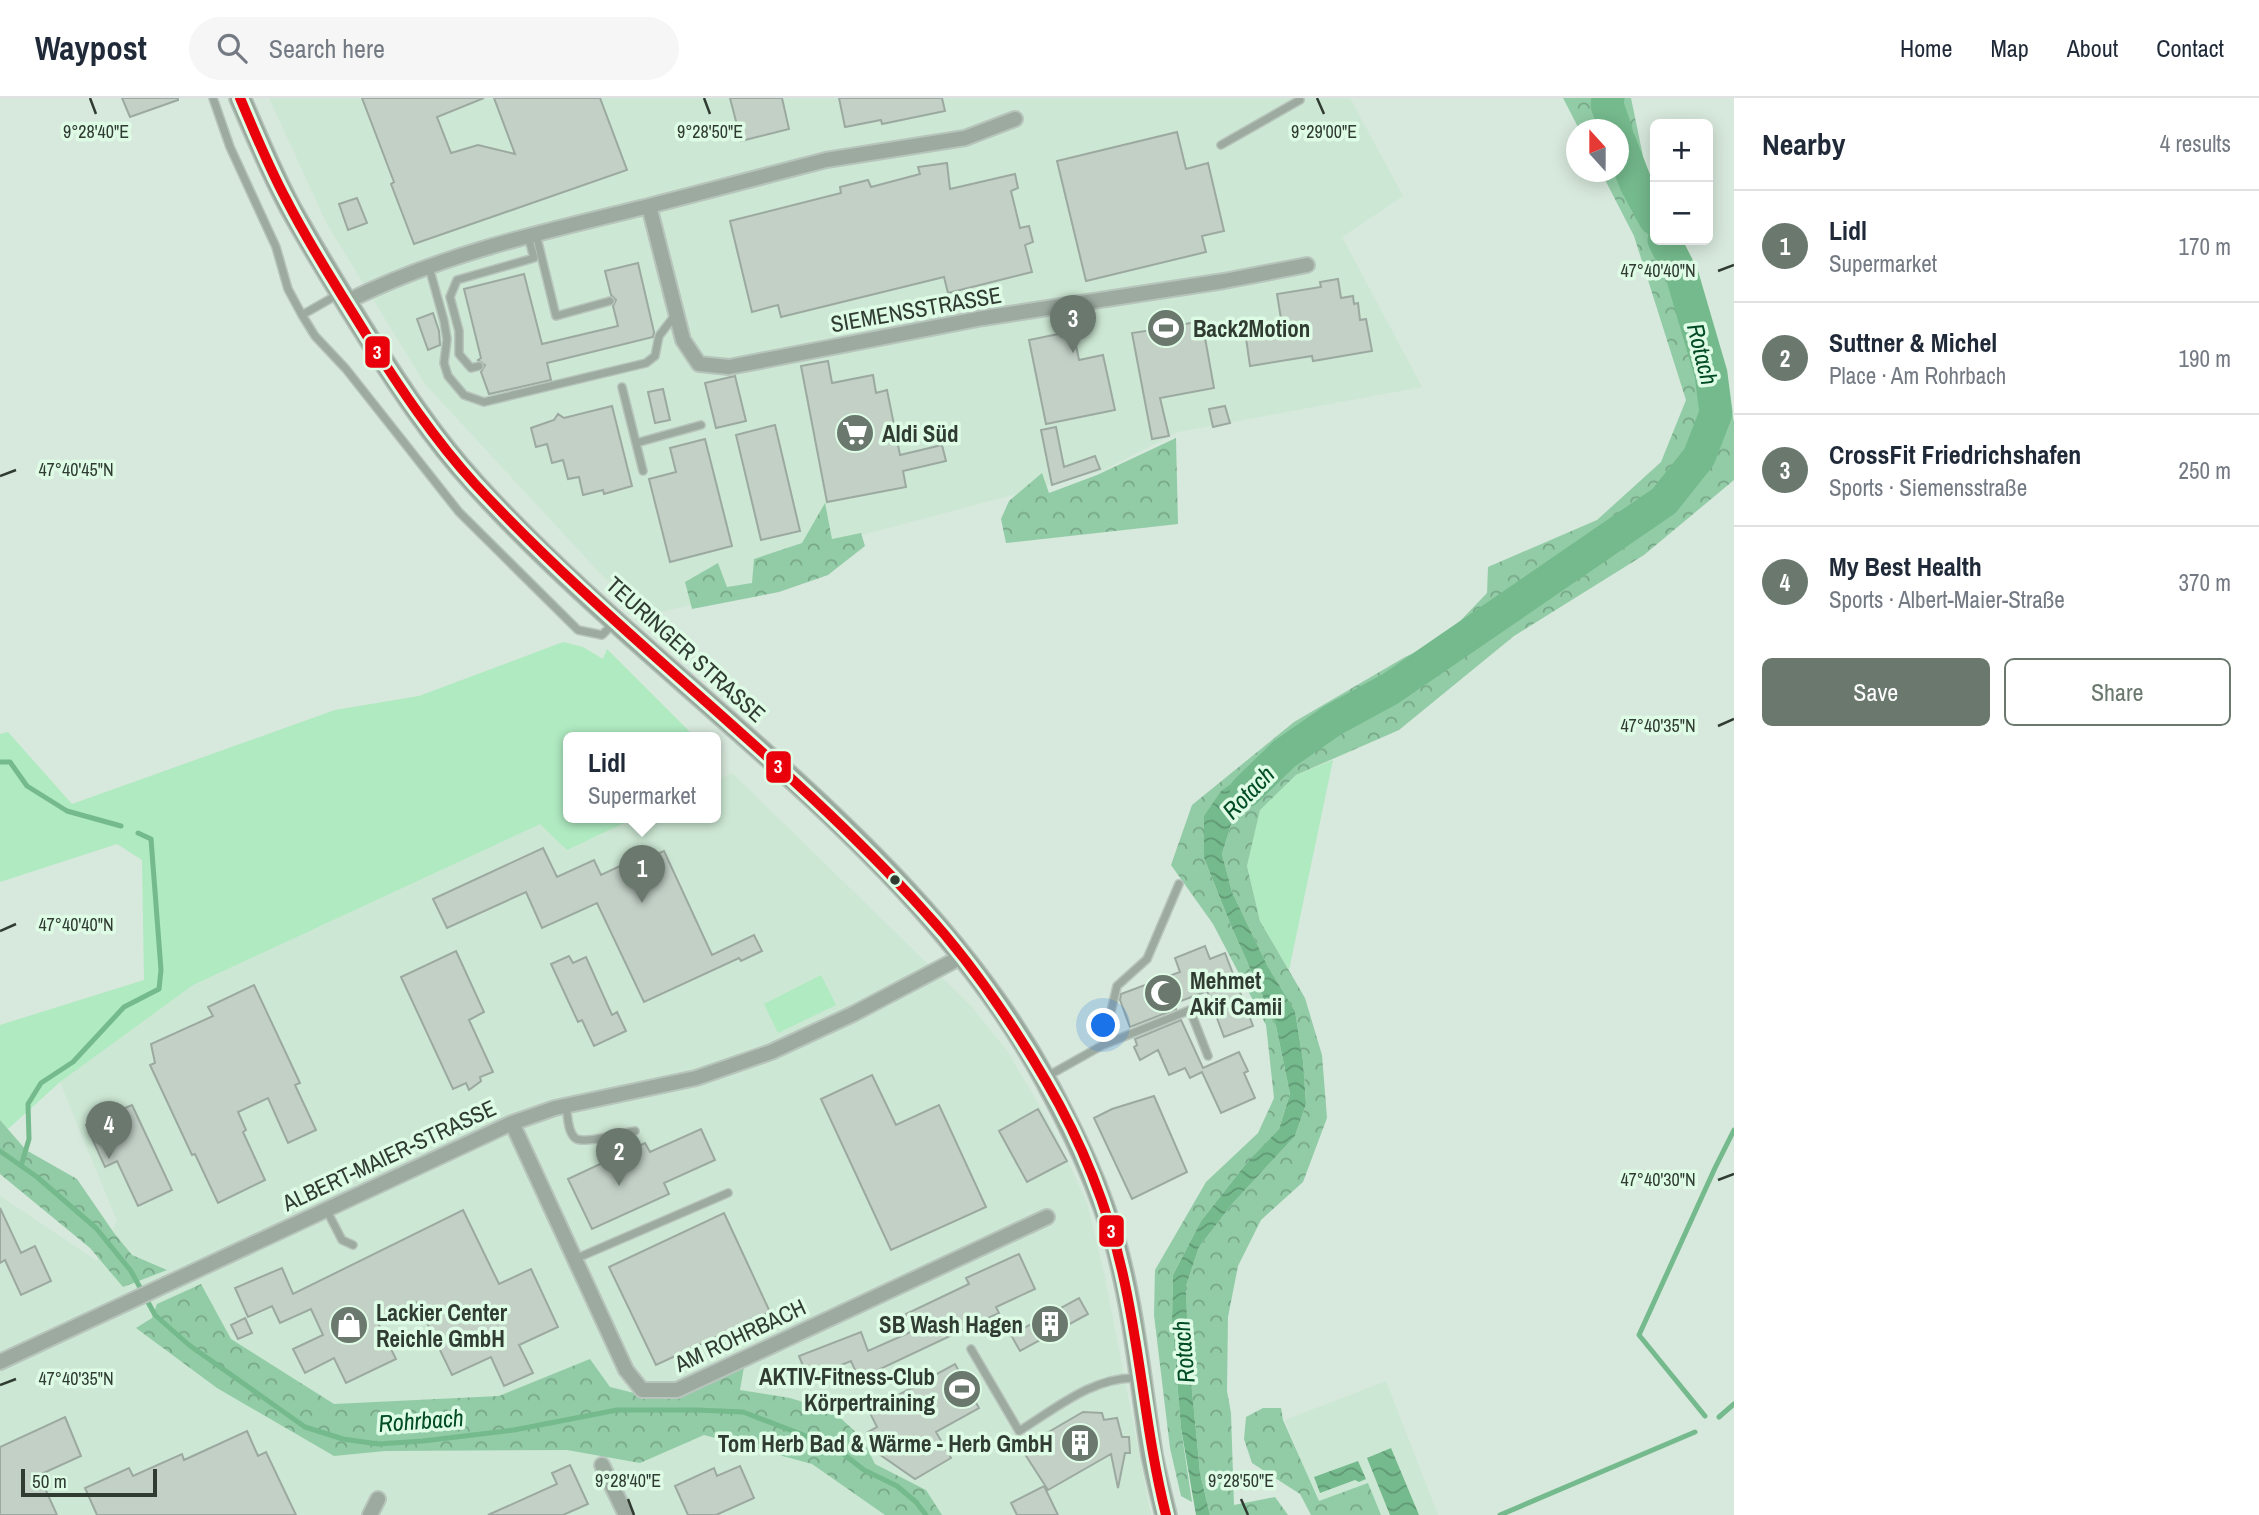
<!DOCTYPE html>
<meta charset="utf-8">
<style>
:root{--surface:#fff;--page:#f6f6f7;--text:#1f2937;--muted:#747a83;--line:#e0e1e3;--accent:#6a786e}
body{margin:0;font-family:"Archivo Narrow",sans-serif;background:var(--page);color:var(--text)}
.controls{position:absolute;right:21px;top:21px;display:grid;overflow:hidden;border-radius:10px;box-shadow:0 4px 18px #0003}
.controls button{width:63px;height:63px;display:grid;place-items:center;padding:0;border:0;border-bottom:2px solid var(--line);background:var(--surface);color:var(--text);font:35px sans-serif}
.compass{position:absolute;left:1566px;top:21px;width:63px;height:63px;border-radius:50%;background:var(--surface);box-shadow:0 4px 18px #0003;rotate:339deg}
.scale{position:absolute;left:21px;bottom:18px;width:136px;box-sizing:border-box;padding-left:7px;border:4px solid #303b32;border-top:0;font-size:19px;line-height:24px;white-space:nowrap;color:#303b32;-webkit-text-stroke:5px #defbe5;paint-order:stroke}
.you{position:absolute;left:1104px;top:928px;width:24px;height:24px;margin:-18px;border:5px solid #fff;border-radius:50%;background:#1a73e8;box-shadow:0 0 0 10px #1a73e833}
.badge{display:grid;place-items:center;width:46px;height:46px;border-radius:50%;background:var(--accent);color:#fff;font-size:23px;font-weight:700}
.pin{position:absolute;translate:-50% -58px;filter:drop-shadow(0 2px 4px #0008)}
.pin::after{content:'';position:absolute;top:37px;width:24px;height:21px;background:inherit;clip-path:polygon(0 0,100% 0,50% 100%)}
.popup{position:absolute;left:563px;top:634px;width:158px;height:91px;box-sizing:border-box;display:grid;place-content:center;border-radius:10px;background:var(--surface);filter:drop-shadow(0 2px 5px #0005);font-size:23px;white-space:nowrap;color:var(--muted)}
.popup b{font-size:26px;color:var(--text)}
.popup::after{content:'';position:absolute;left:50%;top:100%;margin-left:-14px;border:14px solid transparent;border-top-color:var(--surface)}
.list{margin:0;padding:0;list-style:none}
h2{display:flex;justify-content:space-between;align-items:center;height:91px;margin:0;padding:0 28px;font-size:30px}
h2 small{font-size:23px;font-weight:400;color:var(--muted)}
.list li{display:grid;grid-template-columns:46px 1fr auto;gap:21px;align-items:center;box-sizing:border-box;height:112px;padding:0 28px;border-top:2px solid var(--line)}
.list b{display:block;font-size:26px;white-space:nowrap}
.list p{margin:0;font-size:23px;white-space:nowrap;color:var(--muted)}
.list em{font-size:23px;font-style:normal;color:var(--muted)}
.actions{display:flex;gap:14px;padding:21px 28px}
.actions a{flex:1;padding:16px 0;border:2px solid var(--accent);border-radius:10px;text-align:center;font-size:24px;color:var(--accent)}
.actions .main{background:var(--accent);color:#fff}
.icon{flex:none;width:38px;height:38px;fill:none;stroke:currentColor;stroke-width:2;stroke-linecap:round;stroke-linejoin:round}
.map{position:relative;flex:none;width:1734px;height:1417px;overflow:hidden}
header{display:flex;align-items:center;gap:42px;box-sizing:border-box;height:98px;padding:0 35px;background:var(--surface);border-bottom:2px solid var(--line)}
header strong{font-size:33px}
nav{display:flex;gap:38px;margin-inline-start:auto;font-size:24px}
.search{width:490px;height:63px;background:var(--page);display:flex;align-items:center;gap:18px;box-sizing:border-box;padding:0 24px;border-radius:38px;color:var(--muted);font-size:26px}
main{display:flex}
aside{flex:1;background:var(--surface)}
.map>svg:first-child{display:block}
.built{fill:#cce7d3}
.grass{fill:#afeac1}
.forest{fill:url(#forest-crowns)}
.water{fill:url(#water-waves)}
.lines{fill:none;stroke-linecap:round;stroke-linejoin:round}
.stream{stroke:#75ba8d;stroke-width:5}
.river{stroke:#75ba8d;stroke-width:33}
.building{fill:#c2d0c6;stroke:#9ca9a0;stroke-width:2}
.lane-casing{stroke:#b7c4bb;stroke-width:10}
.street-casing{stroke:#b7c4bb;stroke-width:18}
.secondary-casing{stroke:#b7c4bb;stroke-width:24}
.lane{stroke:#9caaa0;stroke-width:7}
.street{stroke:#9caaa0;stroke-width:14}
.secondary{stroke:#99a99d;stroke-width:21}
.bus-1-casing{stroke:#defbe5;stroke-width:16}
.bus-1{stroke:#e9000a;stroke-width:10}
.ticks{fill:none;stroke:#303b32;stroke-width:2.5}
.bus-dot{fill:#303b32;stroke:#defbe5;stroke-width:2.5}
.labels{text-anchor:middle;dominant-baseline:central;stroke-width:7;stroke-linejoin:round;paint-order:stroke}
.street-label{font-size:23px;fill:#303b32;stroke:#defbe5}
.poi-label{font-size:23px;font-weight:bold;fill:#303b32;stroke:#defbe5;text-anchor:start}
.water-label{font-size:24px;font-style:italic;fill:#014c24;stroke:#defbe5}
.ticks-label{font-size:18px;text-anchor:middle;fill:#303b32;stroke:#defbe5;stroke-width:7;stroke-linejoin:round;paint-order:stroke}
.line-badge{stroke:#defbe5;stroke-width:2.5}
.badge-label{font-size:19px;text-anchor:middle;font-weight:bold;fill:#fff}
</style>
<header>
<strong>Waypost</strong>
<div class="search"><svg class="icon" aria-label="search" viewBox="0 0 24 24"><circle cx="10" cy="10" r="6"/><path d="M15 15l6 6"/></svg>Search here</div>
<nav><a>Home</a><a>Map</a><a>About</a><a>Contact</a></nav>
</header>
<main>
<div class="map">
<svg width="1734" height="1417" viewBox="0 0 1734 1417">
<defs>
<pattern id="forest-crowns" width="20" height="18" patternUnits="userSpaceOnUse" patternTransform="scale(1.75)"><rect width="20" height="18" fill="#92cca6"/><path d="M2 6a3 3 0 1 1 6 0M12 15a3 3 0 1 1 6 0" fill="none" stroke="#78a788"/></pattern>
<pattern id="water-waves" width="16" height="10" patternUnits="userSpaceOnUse" patternTransform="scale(1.75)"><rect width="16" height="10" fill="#75ba8d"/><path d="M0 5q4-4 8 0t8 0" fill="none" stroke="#609874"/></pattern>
</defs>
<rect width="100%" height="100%" fill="#d7e8dc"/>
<path class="built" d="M269,0H1350L1403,98L1342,139L1422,289L1178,334L1102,373L847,441L831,473L645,518L599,474L425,286L327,126Z
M732,675L972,909L1007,953L1035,1000L1055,1036L1087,1105L1104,1175L1151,1417H0V1098L97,1163L117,1123L60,984L193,887L540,725L567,752L637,719H716V683Z
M1386,1283L1438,1417H1373L1321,1413L1285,1322Z"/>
<path class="grass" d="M563,544L583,549L603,561L607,551L695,639H568V719H637L567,752L540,726L193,887L60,984L8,1031L0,1022V927L144,882L142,762L117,746L0,784V636L8,634L72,706L335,612L419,598Z
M1333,662L1289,872L1260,823L1247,768L1260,711L1296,677Z
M821,877L836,907L778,935L764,906Z"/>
<path class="forest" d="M1563,0H1631L1645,68L1655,92V142H1676L1710,221L1734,324V382L1644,457L1514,538L1399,632L1296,677L1260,712L1247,768L1260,823L1305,900L1322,957L1327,1020L1303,1084L1261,1122L1238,1168L1228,1219L1227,1293L1231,1315L1234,1407L1275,1399L1288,1417H1210L1200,1375L1188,1251L1186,1188L1199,1149L1233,1105L1295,1038L1306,1006L1303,963L1295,913L1267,867L1232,794L1222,756L1234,717L1280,665L1271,658L1204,760L1232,830L1276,928L1290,996L1279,1031L1249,1062L1201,1123L1173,1177L1172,1222L1181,1330L1192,1404L1181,1398L1170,1350L1154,1217L1155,1172L1206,1084L1258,1035L1274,1000L1266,927L1213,826L1171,767L1192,707L1294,624L1405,559L1442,542L1487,495L1488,469L1597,422L1661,364L1686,302L1634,138L1601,74H1618V32L1579,31Z
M1176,340L1178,426L1006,445L1001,421L1009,403L1042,375L1049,395L1097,377Z
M825,405L832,441L861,435L865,448L828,477L779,494L692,511L685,484L718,465L727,489L752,485L754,461L802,445Z
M0,1022L26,1052L77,1081L114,1135L132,1157L167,1172L123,1189L90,1150L0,1076Z
M201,1186L231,1241L334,1306L499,1298L590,1261L610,1289L654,1300L677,1299L744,1269L740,1292L790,1300L833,1313L862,1340L875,1366L926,1392L942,1417H885L812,1366L704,1337L640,1365L567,1352L385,1353L334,1358L217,1290L136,1230L152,1220L157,1206Z
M1263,1310H1281L1283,1322L1319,1403L1368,1385L1381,1417H1311L1300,1396L1252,1365L1244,1341L1246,1319Z"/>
<path class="water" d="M1271,658L1280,666L1234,717L1222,756L1232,794L1267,867L1295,913L1303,963L1306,1006L1295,1038L1233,1105L1199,1149L1186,1188L1188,1251L1200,1375L1210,1417H1196L1181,1330L1172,1222L1173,1177L1201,1123L1249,1062L1279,1031L1290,996L1276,928L1232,830L1204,760V718L1221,693Z
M1391,1350L1419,1417H1390L1367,1360Z
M1358,1363L1366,1381L1359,1384L1355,1382L1320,1395L1314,1379Z"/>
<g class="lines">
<path class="stream" d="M0,664H10L27,688L67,713L121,728
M0,1053L37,1079L96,1130L131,1173L155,1217L189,1247L305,1329L343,1341L378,1346L423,1343L514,1332L617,1312H697L743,1314L814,1341L842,1355L864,1372L897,1388L916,1404L926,1417
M21,1068L29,1041L28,1006L41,985L73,964L124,909L159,891L161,872L151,741L138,735
M1705,1318L1639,1237L1715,1070L1734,1032
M1719,1319L1734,1306
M1500,1417L1695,1334"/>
<path class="river" d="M1608,0L1607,7L1616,32
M1618,40L1636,86L1655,121
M1246,693L1284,656L1333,622L1390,591L1664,403L1699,359L1716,315L1711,276L1682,177L1664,142"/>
</g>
<path class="building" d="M122,0H178V2L130,19Z
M362,0H484L437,19L451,55L478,47L515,56L494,0H600L627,72L414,146L391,86L394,84Z
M730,0H782L789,31L741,43Z
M839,0H942L945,13L882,26L881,22L845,29Z
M1177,34L1186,71L1208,65L1224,133L1202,138L1206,154L1086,183L1057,63Z
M947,65L950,91L1015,76L1018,90L1011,93L1020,130L1029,128L1033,144L1025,147L1032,174L948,195L944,179L781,219L778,207L752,214L730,123L841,95L840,89L868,82L871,89L920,76L918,69Z
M357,100L367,125L348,132L339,106Z
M638,165L654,234L653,239L547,265L551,282L489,296L481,274L485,267L478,262L481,260L464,191L524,176L542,246L618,228L613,208L616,202L611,197L605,173Z
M1338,181L1341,200L1353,198L1354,206L1358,205L1360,222L1366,221L1372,253L1313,263L1312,258L1250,268L1245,233L1282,227L1277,196L1321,189L1320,184Z
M433,215L439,233L440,247L428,252L417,221Z
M1202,223L1214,290L1160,300L1169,338L1152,341L1132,235L1159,231V227L1173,225L1174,228Z
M1073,233L1079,262L1103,257L1115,312L1046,326L1029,242Z
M828,263L832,285L873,277L876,295L887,292L900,357L942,347L946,363L903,373L906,389L827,404L801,268Z
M735,278L746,323L716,330L705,285Z
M663,291L670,322L655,325L648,294Z
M612,308L632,388L604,396L603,392L583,397L579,379L568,381L563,362L552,365L547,346L536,349L531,330L554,322L558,316L564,320Z
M1225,308L1230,325L1213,329L1209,311Z
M775,327L800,433L761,442L736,337Z
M1056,329L1064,369L1095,358L1100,371L1052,387L1041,332Z
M705,341L732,448L670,464L649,381L676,374L670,350Z
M543,750L557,779L594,762L601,777L648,755L650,759L664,753L712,857L754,837L762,853L741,863L739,860L644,904L597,805L542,830L526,794L447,830L433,801Z
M1205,848L1210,861L1225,855L1253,928L1224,939L1207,893L1173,906L1176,911L1130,929L1120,902L1121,896L1180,874L1175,860Z
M456,853L484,914L469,922L493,974L480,979L481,983L469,992L466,985L453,991L401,879Z
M569,858L573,865L586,859L612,917L617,914L626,933L594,948L582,922L578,924L551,866Z
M254,887L300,985L295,987L316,1032L288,1045L268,1000L238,1014L246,1032L243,1034L265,1082L218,1105L195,1056L192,1057L150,967L155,965L151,946L213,918L208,909Z
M1181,922L1203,970L1239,954L1248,973L1244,975L1255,1000L1221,1015L1202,974L1190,980L1185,970L1169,977L1158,952L1140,962L1134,949L1137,947L1135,941Z
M872,977L896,1027L939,1007L986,1109L891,1152L821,1001Z
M1154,998L1187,1074L1132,1101L1094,1020L1112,1011Z
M132,1007L172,1092L138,1108L117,1063L105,1069L86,1027L99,1021L96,1014L110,1008L113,1015Z
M1038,1011L1067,1063L1027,1084L999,1033Z
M701,1031L715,1062L664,1085L669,1096L592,1131L568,1081L645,1045L650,1054Z
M0,1110L21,1155L35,1148L51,1183L21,1197L5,1162L0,1165Z
M463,1112L499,1186L531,1171L558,1229L519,1247L533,1275L504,1288L491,1259L452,1277L417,1204L377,1223L396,1261L346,1285L334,1260L305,1275L293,1251L323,1237L311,1211L280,1225L272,1208L248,1219L235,1190L282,1170L293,1196Z
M724,1115L770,1214L656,1267L609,1169Z
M1019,1156L1035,1191L996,1209L999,1215L859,1281L851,1263L808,1280L799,1258L861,1234L868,1253L913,1233L906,1216L969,1186L966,1180Z
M1079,1200L1088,1216L1020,1253L1011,1237Z
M245,1220L252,1235L238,1241L231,1227Z
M955,1266L979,1310L936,1334L951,1360L915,1381L879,1356L868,1334L877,1329L869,1313Z
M1083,1314L1102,1315L1104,1322L1117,1320L1122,1339H1129L1130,1355H1125L1118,1390L1111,1356L1048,1392L1021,1350Z
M65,1319L81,1358L39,1377L57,1417H0V1349Z
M247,1333L258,1358L266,1354L296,1417H97L85,1390L129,1370L133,1378L182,1356L184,1362Z
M570,1367L588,1406L563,1417H488L557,1386L552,1375Z
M740,1368L754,1400L716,1417H688L675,1388L714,1370L717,1378Z
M1044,1388L1058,1417H1017L1011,1405Z"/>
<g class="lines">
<defs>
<path id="lane" d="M213,0L230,49L276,149L288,191L302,217L337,197
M1221,47L1300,2L1299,0
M536,136L556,218L610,203
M429,169L444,223L447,241L444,265L448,278L464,297L484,304L646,265L655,258L659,238L676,216
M302,217L315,238L346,271L459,414L578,532L602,537L614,525
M479,268L471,270L459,256V233L450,199L457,182L534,160L528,138
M622,289L643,373
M636,345L701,327
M1103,947L1190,912L1208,958
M1046,979L1103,947L1117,888L1147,861L1179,786
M566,1008C568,1017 567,1033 575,1040C584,1047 622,1035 635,1033
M326,1111L342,1142L353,1147
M575,1161L728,1095
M971,1251L1019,1333C1055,1311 1094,1278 1137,1280"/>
<path id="street" d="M649,108L826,62L965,40L1015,21
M346,204C441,156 546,133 649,108L683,242L699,266L729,269L983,220L1224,183L1307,167
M512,1025L626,1272L642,1292H677L1047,1119
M0,1264L512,1025L555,1010L696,980L771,954L853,916L963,858
M602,1367L626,1417
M370,1417L378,1401"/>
<path id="secondary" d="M240,0C256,37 272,76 291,111C314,152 338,191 363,231C397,285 432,339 475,386C658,588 914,740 1046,983C1075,1037 1101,1091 1117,1151C1135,1219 1141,1289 1152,1357C1156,1377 1161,1397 1166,1417"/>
</defs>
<use href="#lane" class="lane-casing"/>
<use href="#street" class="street-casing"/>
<use href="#secondary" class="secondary-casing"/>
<use href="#lane" class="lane"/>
<use href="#street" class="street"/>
<use href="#secondary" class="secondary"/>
<defs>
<path id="bus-1" d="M240,0C255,35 269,70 287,103C311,150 340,194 367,238C400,290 434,341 475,386C616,538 785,659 924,813C971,864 1011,923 1046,983C1081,1043 1108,1109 1123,1177C1141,1256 1146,1338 1166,1417"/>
</defs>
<use href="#bus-1" class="bus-1-casing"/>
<use href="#bus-1" class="bus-1"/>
</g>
<path class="ticks" d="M90,0L96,16M704,0L710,16M1317,0L1324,16M1718,173L1734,167M0,378L16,372M1718,628L1734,621M0,833L16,826M1718,1082L1734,1076M0,1287L16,1281M628,1401L634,1417M1241,1401L1248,1417"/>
<defs>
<symbol id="stadium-disc" viewBox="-11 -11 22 22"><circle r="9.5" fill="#6a786e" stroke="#defbe5"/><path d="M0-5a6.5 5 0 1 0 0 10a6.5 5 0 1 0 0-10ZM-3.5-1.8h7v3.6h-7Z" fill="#fff"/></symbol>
<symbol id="supermarket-disc" viewBox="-11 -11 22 22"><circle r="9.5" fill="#6a786e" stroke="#defbe5"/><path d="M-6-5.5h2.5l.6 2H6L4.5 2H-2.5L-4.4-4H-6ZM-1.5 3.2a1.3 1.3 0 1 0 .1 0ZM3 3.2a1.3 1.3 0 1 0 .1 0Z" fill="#fff"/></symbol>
<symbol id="mosque-disc" viewBox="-11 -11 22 22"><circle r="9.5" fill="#6a786e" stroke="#defbe5"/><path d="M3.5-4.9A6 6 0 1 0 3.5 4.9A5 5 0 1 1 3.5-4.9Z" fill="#fff"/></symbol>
<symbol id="building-disc" viewBox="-11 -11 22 22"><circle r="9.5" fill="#6a786e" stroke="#defbe5"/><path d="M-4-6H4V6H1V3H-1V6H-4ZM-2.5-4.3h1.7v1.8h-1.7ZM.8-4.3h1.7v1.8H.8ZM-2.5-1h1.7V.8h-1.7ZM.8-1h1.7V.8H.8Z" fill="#fff"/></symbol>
<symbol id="shop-disc" viewBox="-11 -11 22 22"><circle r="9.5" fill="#6a786e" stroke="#defbe5"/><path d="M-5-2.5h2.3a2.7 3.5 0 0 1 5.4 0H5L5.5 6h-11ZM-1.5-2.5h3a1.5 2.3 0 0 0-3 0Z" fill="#fff"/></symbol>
</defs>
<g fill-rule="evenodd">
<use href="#stadium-disc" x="1144" y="208" width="44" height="44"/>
<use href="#supermarket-disc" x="833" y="313" width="44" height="44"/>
<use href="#mosque-disc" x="1141" y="873" width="44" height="44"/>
<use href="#building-disc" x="1028" y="1204" width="44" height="44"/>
<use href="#shop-disc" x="327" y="1205" width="44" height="44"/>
<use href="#stadium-disc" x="940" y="1269" width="44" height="44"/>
<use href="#building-disc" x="1058" y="1323" width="44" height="44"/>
</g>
<circle class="bus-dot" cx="895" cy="782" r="6"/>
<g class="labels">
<g class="street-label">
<text transform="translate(916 211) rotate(-10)">SIEMENSSTRASSE</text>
<text transform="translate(686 551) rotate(42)">TEURINGER STRASSE</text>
<text transform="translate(389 1057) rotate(-25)">ALBERT-MAIER-STRASSE</text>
<text transform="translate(740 1237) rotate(-25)">AM ROHRBACH</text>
</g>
<g class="poi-label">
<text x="1193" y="230">Back2Motion</text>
<text x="882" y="335">Aldi Süd</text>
<text x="1190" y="882">Mehmet<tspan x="1190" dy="26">Akif Camii</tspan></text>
<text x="376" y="1214">Lackier Center<tspan x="376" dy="26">Reichle GmbH</tspan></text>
<text x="1023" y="1226" text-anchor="end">SB Wash Hagen</text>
<text x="935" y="1278" text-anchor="end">AKTIV-Fitness-Club<tspan x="935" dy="26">Körpertraining</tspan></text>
<text x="1053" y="1345" text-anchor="end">Tom Herb Bad &amp; Wärme - Herb GmbH</text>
</g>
<g class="water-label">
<text transform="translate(1703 256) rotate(76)">Rotach</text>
<text transform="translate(1248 694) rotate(-46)">Rotach</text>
<text transform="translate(1183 1254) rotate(-95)">Rotach</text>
<text transform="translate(421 1322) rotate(-4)">Rohrbach</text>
</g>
</g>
<g class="ticks-label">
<text x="96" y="40">9°28'40"E</text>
<text x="710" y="40">9°28'50"E</text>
<text x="1324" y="40">9°29'00"E</text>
<text x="1658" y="179">47°40'40"N</text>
<text x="76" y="378">47°40'45"N</text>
<text x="1658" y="634">47°40'35"N</text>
<text x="76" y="833">47°40'40"N</text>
<text x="1658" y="1088">47°40'30"N</text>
<text x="76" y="1287">47°40'35"N</text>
<text x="628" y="1389">9°28'40"E</text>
<text x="1241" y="1389">9°28'50"E</text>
</g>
<g class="line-badge">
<rect x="364" y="237" width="27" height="34" rx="7" fill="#e9000a"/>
<rect x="765" y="652" width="27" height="34" rx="7" fill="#e9000a"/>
<rect x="1098" y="1116" width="27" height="34" rx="7" fill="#e9000a"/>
</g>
<g class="badge-label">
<text x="377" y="261">3</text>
<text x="778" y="675">3</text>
<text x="1111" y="1140">3</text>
</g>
</svg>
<div class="controls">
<button>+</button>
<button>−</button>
</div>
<svg class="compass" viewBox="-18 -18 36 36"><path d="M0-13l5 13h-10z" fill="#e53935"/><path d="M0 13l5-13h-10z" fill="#747a83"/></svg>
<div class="scale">50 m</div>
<div class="you"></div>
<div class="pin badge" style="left:642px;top:805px">1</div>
<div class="popup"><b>Lidl</b>Supermarket</div>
<div class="pin badge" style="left:619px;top:1088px">2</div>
<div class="pin badge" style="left:1073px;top:255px">3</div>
<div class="pin badge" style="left:109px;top:1061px">4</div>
</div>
<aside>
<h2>Nearby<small>4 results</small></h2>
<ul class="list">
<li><span class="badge">1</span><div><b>Lidl</b><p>Supermarket</p></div><em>170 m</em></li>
<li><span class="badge">2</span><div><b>Suttner &amp; Michel</b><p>Place · Am Rohrbach</p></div><em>190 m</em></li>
<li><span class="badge">3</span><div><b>CrossFit Friedrichshafen</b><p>Sports · Siemensstraße</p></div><em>250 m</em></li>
<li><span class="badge">4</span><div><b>My Best Health</b><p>Sports · Albert-Maier-Straße</p></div><em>370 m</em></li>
</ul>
<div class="actions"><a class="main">Save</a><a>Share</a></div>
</aside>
</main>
